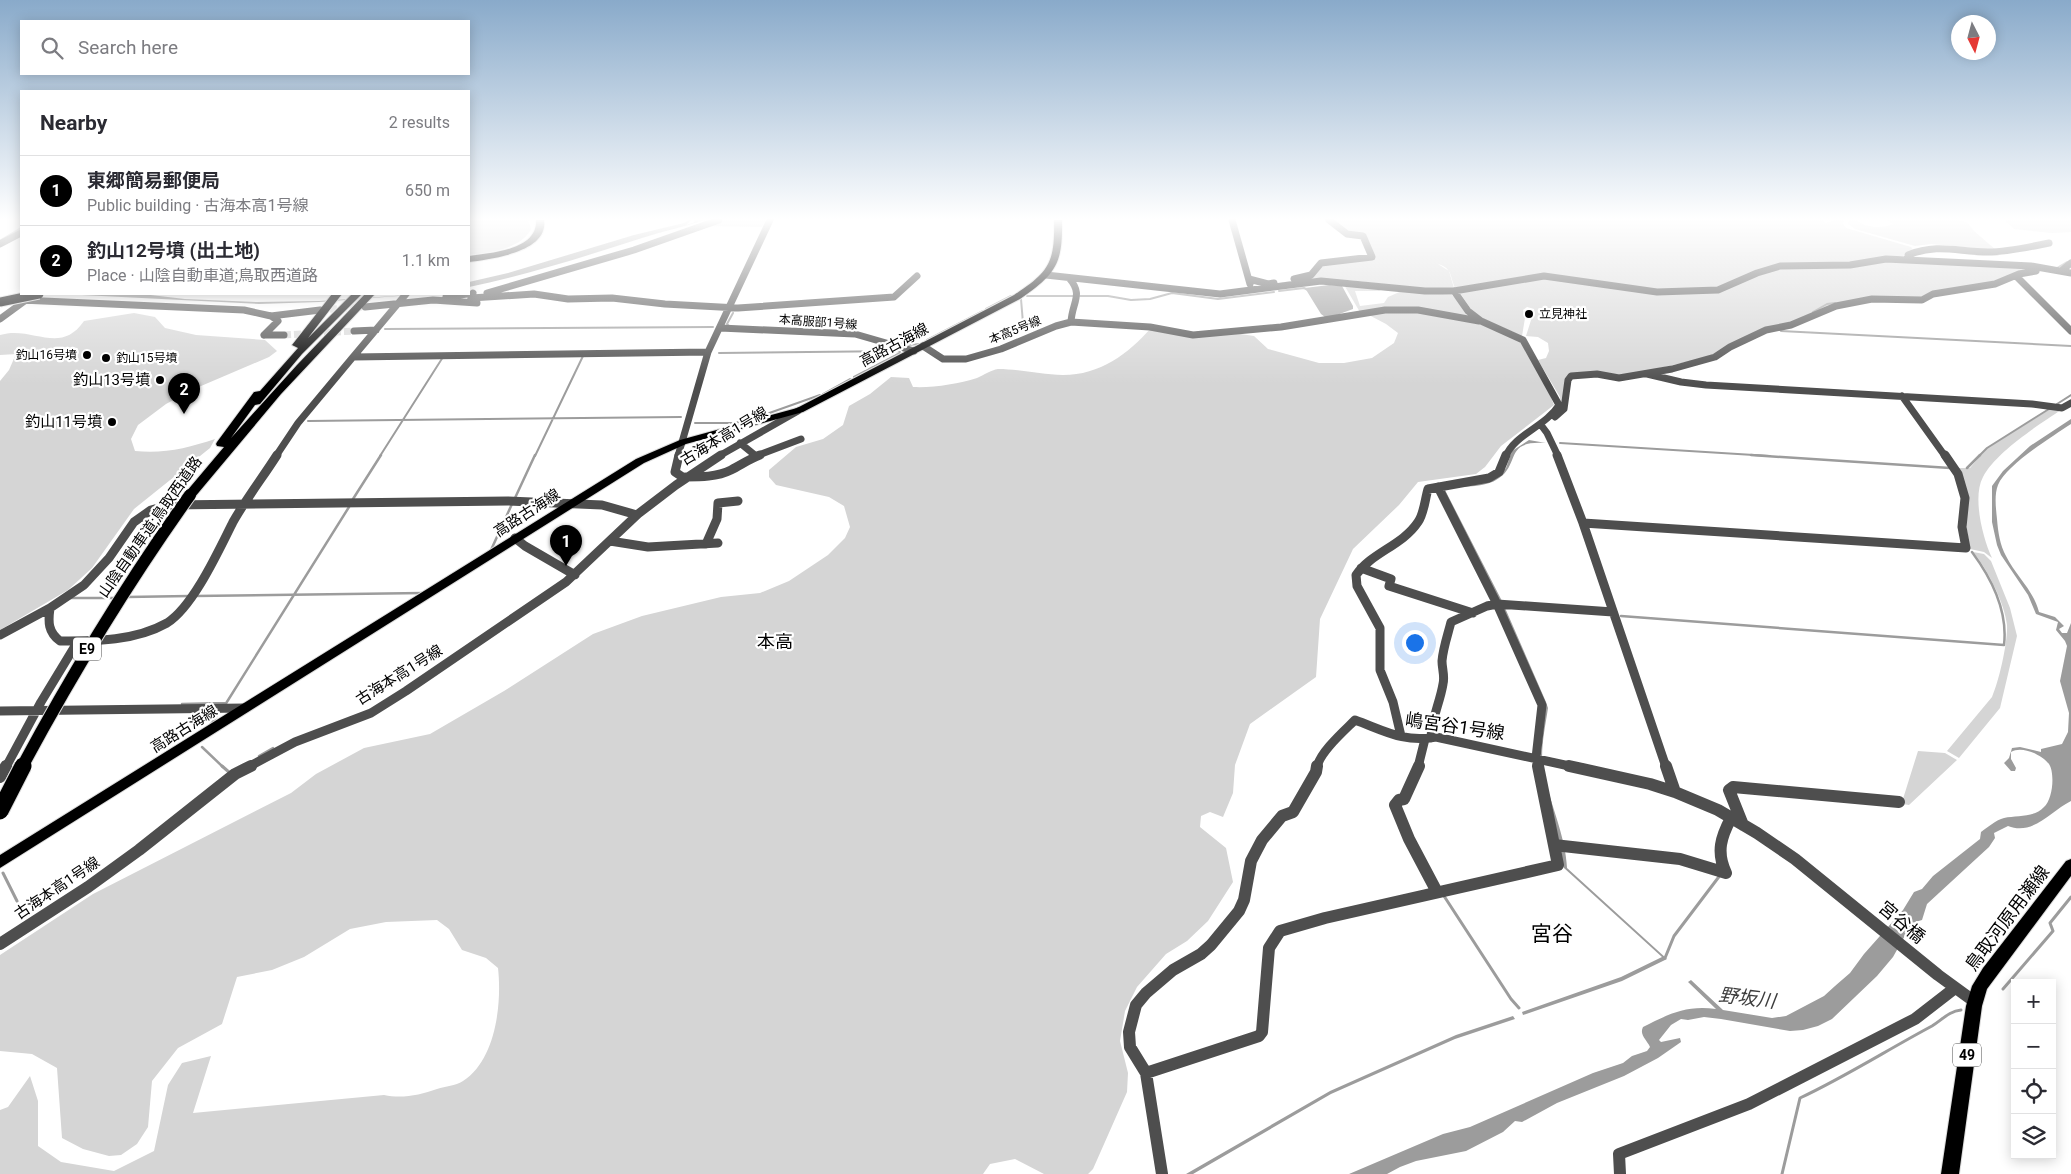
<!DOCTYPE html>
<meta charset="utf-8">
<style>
:root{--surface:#fff;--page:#f2f2f3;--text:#2b2b33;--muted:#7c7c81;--line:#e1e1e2;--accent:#000}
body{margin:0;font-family:Roboto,"Noto Sans JP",sans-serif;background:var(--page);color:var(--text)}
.controls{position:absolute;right:15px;bottom:15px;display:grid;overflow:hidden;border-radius:0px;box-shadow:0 2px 12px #0003}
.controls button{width:45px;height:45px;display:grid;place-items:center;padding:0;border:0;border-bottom:1px solid var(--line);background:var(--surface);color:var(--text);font:25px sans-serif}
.compass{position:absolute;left:1951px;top:15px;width:45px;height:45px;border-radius:50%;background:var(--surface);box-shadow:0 2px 12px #0003;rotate:174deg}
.you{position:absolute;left:1414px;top:642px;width:18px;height:18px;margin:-12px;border:4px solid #fff;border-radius:50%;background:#1a73e8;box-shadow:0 0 0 8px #1a73e833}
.badge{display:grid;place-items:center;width:32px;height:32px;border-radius:50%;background:var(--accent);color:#fff;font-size:16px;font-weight:700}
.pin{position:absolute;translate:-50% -41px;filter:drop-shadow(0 1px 2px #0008)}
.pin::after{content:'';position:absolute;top:26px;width:18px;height:15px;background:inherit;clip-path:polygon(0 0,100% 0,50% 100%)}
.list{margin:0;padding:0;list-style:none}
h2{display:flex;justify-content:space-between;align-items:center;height:65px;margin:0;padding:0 20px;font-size:21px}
h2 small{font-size:16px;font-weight:400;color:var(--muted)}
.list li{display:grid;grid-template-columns:32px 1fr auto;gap:15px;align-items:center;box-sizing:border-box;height:70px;padding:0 20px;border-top:1px solid var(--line)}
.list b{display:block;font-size:19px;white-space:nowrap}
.list p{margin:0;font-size:16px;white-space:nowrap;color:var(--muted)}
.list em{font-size:16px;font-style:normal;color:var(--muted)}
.icon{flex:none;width:28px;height:28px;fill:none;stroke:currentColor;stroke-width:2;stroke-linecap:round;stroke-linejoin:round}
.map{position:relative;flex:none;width:2071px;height:1174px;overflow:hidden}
.search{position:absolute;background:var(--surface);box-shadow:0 2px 12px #0003;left:20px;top:20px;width:450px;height:55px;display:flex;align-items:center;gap:12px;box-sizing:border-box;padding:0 18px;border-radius:0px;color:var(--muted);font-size:19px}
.panel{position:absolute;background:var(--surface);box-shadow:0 2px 12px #0003;left:20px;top:90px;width:450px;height:205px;border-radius:0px}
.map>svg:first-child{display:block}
.green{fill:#d5d5d5}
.water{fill:#9c9c9c}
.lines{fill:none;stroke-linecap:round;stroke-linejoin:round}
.stream-far2{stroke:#9c9c9c;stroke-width:2}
.stream-far1{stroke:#9c9c9c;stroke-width:2.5}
.stream{stroke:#9c9c9c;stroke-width:3}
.minor-tunnel{stroke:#d9d9d9;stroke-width:7;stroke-dasharray:7 3;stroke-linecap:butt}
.major-casing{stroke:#dbdbdb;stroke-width:2}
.highway-casing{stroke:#dbdbdb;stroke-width:2}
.minor-far2{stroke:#4e4e4e;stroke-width:7}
.minor-far1{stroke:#4e4e4e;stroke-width:9}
.minor{stroke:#4e4e4e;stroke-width:12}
.major{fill:#000;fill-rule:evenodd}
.highway{fill:#000;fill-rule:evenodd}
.highway-bridge-far2-casing{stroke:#dbdbdb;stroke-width:11;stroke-linecap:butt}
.highway-bridge-far1-casing{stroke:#dbdbdb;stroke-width:14;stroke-linecap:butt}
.highway-bridge-casing{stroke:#dbdbdb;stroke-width:19;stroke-linecap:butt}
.highway-bridge-far2{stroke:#000;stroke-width:9}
.highway-bridge-far1{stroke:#000;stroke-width:12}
.highway-bridge{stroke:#000;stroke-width:17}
.poi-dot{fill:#000;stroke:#fff;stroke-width:2}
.labels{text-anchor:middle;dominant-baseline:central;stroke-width:4.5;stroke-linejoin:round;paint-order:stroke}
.far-poi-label{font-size:12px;fill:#000;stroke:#fff;text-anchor:start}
.far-street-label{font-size:12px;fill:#000;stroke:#fff}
.shield{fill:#fff;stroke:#4c4c4c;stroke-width:1}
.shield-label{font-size:14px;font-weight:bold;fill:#000}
.street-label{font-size:15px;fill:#000;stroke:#fff}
.poi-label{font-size:15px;fill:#000;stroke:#fff;text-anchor:end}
.quarter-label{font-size:18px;fill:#000;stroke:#fff}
.near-street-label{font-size:18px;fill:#000;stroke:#fff}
.near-water-label{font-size:19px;font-style:italic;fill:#3d3d3d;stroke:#fff}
.near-quarter-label{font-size:21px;fill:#000;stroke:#fff}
</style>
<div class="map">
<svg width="2071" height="1174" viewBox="0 0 2071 1174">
<rect width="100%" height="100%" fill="#fff"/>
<path class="green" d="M469,220H528L531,229C521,249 489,253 469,255Z
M721,220H766L762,227L709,226Z
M1334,220H1822L1826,223L1834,220H1844L1843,224L1846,228L1911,247L1913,250L1903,256L1860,262L1793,263L1717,287L1666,291L1532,275L1455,288C1450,276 1452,268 1438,264L1449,271L1454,288L1436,290L1348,280L1267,285L1313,277L1325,263L1376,259L1365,234L1350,233Z
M1849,220H1857C1863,228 1884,229 1893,224L1887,220H1958L1967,222L1974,231L1996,250L1931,244L1915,246L1855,229L1848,224Z
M2004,220H2071V232L2052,233L2014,229Z
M1887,261L2025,267L2057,272L2031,270L2002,280L1919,299H1869L1780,327L1713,356L1624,376L1573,374L1561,407L1560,397L1538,360L1546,358L1549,351L1548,343L1538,337L1526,336L1532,317L1535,315L1534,309L1527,307L1523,310L1525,318L1522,336L1475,315L1460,293L1541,278L1703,293L1775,269Z
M1343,283L1383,289L1379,291H1355L1360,306L1384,303L1388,297L1404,290L1452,295L1478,320L1437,312L1361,314Z
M1408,310L1477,321L1516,338L1526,348L1548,390L1554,405L1501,446L1485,467L1476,474L1418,482L1399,505L1353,549L1320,619L1316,677L1250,724L1235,765L1233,793L1223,817L1210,812L1201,816L1200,827L1226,848L1233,882L1208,921L1187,941L1166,954L1137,987L1125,1011L1120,1041L1128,1073L1127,1092L1093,1169L1088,1174H1044L1015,1159L990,1164L983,1174H0V1110L8,1107L30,1076L38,1101V1146L61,1162L114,1171L154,1151L168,1085L182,1063L211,1056L193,1113L384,1095C402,1099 420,1095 437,1089C446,1086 455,1086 463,1081C496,1060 502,1003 498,968L486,958L462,950L449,929L437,920L386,922L350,929L304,957L272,970L237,977L222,1024L178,1048L152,1081L148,1127L137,1144L121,1155L109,1156L83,1149L62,1138L57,1068L32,1054L0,1051V955L93,894L291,793L316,774L364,748L430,734L504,691L593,634L642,616L721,597L760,593L789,581L828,555L845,538L850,527L844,506L829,497L776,485L769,477V470L796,447L823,439L843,425L849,406L870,394L891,377L909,378L913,387C933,388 958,384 977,378C984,375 991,370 998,369C1020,369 1041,375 1063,375C1100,375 1128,354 1151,328L1181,335L1234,333L1254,336L1268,349L1319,363H1344L1372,358L1394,343L1398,333L1386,324L1367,314Z
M134,313L155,317L165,328L196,335L265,340L277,351L269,357L194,389L166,404L138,425L131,439L135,451C164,454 188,448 215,439L210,448L134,509L92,568L68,590L0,630V381L9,370L16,354L0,355V335C32,325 60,356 84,321Z
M2052,408L2061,410C2038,425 1995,453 1983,477C1972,497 1983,539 1992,558L1984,552L1970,549L1957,468H1970L1987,448Z
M1973,552L1984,554L1991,561L2010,608L2017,636L2000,708L1959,758L1947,751L1992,697C1999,681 2008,642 2007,625C2005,604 1987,568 1973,552Z
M1918,751L1945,753L1957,760L1909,805L1903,804L1902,802Z"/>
<path class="water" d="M689,220H691L686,225L693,223L695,220H705C684,227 663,231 642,238C586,256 527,275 469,287V282L508,273L634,235L684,223Z
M1329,285L1342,286L1353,306V309L1334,316L1325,317L1321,314L1305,288Z
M62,294H142L185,299L257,302L319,301L424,294L319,302L259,304Z
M2071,419V424C2053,436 2006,465 1998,485C1994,495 1996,509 1997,519C1998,532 2000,545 2006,556C2016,576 2034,591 2039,612L2055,617L2064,626L2059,629L2062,633H2067L2071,623V801C2051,811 2033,836 2008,826L1994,833L1995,838L1989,847L1927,904L1922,920L1912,923L1893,957L1877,976L1832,1019L1818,1026L1803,1030L1790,1031L1721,1019L1704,1017L1688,1020L1681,1019L1671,1025L1659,1040L1661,1042L1680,1038L1681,1042L1658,1058L1624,1076L1557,1103L1522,1122L1515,1121L1503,1132L1466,1151L1416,1161L1400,1167L1387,1174H1349L1443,1134L1470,1127L1593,1073L1623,1063L1632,1056L1647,1051L1650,1047C1647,1040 1639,1035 1643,1027C1669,1014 1686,1005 1716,1009L1688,982L1691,980L1723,1010L1772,1018L1786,1016L1824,996L1835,986L1850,973L1864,954L1903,910L1914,892L1922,889L1933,876L1980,839L1981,832C1988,827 1996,820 2004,818C2017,815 2034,818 2044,807C2053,799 2055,773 2049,764C2042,755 2022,745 2011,752V759L2016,768L2015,771H2011L2004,763L2009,758L2012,748L2020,747L2041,752V749L2062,744L2068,732L2069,713L2060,681L2067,646L2065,641L2056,630L2058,622L2036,614L2028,595L2001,555L1997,545L1992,522V486L2003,471L2030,446Z
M1529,440L1546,443C1502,440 1522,465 1496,480C1483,488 1461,486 1446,488L1445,490L1502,601L1546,702L1548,708C1545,728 1540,750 1543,770C1549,801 1566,837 1567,868L1667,959L1622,981L1523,1015L1522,1012L1621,977L1662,957L1564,868L1540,766L1545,708L1443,488L1500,475L1506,468L1512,451Z
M1513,1016L1515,1019L1455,1039L1331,1094L1193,1174H1186L1330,1091L1456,1035Z"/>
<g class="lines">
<path class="stream-far2" d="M1,240L21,228
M2057,268L2067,262
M1279,291L1304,288L1308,290
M1027,296H1074
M1080,296H1108L1131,300L1150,299L1172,293L1218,299L1274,292
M1021,299L1023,323
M986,309L1011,296
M1813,312L1827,304L1835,303
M729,326L727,324L733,313
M385,329L713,327
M1781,331L2071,346
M927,340L983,311
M895,342L907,345L920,344
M719,353L900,351
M854,377L900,353
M823,394L850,379
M2057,404L2071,395
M758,417L820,395
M308,421L681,417
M695,423H735L754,418
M1560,443L1770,456
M380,456L443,357
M535,456L583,356
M1979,456L1987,448L2049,409"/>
<path class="stream-far1" d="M1751,455L1950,468
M1967,468L1980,455
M515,498L535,455
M353,499L381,455
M491,550L512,504
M195,596L423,593
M127,597L189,596
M70,598H117
M1621,616L2004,645C2008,611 1992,579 1972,552
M182,704L226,703
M225,705L349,507
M211,724L220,711
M202,747L223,767
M259,756L273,748"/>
<path class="stream" d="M222,766L230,773
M3,873L17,901
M1444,896L1511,999L1519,1008
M1665,958L1674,936L1721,874
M2003,989L2053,931L2050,923L2071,897
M1782,1174L1800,1098C1845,1077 1887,1050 1932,1026C1942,1020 1949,1011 1961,1010"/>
<path class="minor-tunnel" d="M320,310L362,307
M284,335L354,331"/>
<defs>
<path id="major" d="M1054,220H1062C1063,264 1056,274 1020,299L803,412L686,444L644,463L0,868V855L636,459L680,440L797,408L1014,295C1049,272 1055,263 1054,220Z
M2071,859V876L1987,989L1982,1006L1959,1174H1941L1966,1006L1972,986L1983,968L2066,861Z"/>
<path id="highway" d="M536,220H544C549,252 492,259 469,262V256C491,253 538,250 536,220Z
M332,294H342L308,338L352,294H362L302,354L260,404L255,405L231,438L297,365L365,294H375L281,394L194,498H186L184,495L186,492L224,447L217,446L216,444L217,442L254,392L260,391L298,348L292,345Z"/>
</defs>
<use href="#major" class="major-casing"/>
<use href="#highway" class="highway-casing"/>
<path class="minor-far2" d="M1232,220L1250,284
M0,244L21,233
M1908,260V255C1938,243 1958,252 1988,252C2008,252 2029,247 2049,243
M2061,271L2071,263
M1046,275L1220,294L1321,281L1425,291H1454L1544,276L1657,292L1718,290L1757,273L1780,266L1850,265L1886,259L2031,266L2071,273
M2016,276L2071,331
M1249,279L1268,284L1274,283
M1294,279L1311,275L1321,263L1372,257L1363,236L1347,234L1329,220
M1454,291L1468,311L1481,321L1523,340L1559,405C1546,426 1514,435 1506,456
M473,293L471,298L534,294L568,299L612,298L665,304L738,308L894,297L917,276
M487,293L634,250L719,220
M446,297L467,294
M21,300L244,310L271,316L320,310
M365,307L433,300L477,303
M0,319L26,300
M1071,322L1150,327L1193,335L1281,327L1385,310H1418L1479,321
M720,328L855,334L914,351
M354,331L376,330
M264,335L278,321L271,316
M264,335H284
M923,346L943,359H966L1001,349L1056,326L1071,322C1072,302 1084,295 1069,278
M353,357L406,294
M1647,374L1681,382L1706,385L2032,404L2062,408L2071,403
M1902,396L1945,456
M1555,417L1564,409L1568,380L1571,376L1597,374L1619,378L1672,369L1715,357L1730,347L1766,330L1791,325L1836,306L1872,299L1922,300L1933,294L1995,284L2019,274L2036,271
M1541,425L1547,433L1558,456
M740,443L756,456
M276,456L298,423L353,357L708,352
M678,456L708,352L770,220
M719,456L798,411
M756,456L801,439"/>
<path class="minor-far1" d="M679,455L675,472L684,478
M1557,455L1583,523L1666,767
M686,477C700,477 717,477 731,470C741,465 749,459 760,455
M1438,487L1497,604L1542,705L1536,758L1538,767
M1583,523L1966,548L1962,527L1965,498L1958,474L1945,455
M515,538L525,546L575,575
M610,541L648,547L718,543
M706,544L717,519L718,503L738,501
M1361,568L1391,579L1389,586L1473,613
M50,608C48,622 48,632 60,641C97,641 135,641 167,623C193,607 219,550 233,522C246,499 263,477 277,455
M0,635L50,608L84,585L109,558L134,522L151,510L169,505L508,501L602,505L637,515
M0,711L245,708
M1401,736L1393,702L1380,670V628L1357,586L1356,575C1372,552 1402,546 1418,522C1424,514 1425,499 1428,489L1489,478L1499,472L1506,455
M1431,738C1431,719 1440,703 1443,684C1445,676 1442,669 1442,661C1443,648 1448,634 1451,622L1487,606L1497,604L1613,612
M6,767L41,702L78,641
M248,767L295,742L371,713L406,691L566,582L638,514L676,485L721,455
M1317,767C1320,752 1344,731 1355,720C1385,731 1404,743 1436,737L1574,767
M1418,767L1425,739"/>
<path class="minor" d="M1419,766L1404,799L1399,800L1395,805L1409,839L1437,892
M1569,766L1650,784L1675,792
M1666,766L1675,792L1718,810L1757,833L1795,859L1938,975L1975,1002
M0,777L6,766
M1743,825L1729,790L1733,787L1899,802
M1554,845L1680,859L1726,873C1716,852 1721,837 1731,818
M0,944L88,887L139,850L235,774L251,766
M1146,1073L1259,1036L1262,1032L1269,948L1280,931L1325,918L1558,865L1538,766
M1162,1174L1146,1073L1130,1047L1129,1032L1136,1005L1146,993L1173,970L1201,954L1211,945L1239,911L1244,900L1251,861L1262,840L1282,816L1293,812L1316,772L1317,766
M1620,1174L1619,1154L1749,1104L1915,1019L1955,988"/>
<use href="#major" class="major"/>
<use href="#highway" class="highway"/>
<defs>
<path id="highway-bridge-far2" d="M0,302L39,294"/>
<path id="highway-bridge-far1" d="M22,767C73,672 128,582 190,495"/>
<path id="highway-bridge" d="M0,811L23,766"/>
</defs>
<use href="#highway-bridge-far2" class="highway-bridge-far2-casing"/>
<use href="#highway-bridge-far1" class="highway-bridge-far1-casing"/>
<use href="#highway-bridge" class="highway-bridge-casing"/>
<use href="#highway-bridge-far2" class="highway-bridge-far2"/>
<use href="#highway-bridge-far1" class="highway-bridge-far1"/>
<use href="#highway-bridge" class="highway-bridge"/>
</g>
<linearGradient id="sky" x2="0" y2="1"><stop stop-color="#89aaca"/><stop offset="0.57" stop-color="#fff"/><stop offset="1" stop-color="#fff" stop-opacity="0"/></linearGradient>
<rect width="2071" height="384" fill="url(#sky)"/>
<g class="poi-dot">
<circle cx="1529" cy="314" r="5"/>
<circle cx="87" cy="355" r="5"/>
<circle cx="106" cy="358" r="5"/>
<circle cx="160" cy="380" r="5"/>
<circle cx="112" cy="422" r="5"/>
</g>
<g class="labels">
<g class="far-poi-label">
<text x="1539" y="314">立見神社</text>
<text x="77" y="355" text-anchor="end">釣山16号墳</text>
<text x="116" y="358">釣山15号墳</text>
</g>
<g class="far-street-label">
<text transform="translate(818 322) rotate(4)">本高服部1号線</text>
<text transform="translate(1015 330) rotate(-22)">本高5号線</text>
</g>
<g class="shield">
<rect x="73" y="637.5" width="28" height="23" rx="4"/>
<rect x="1953" y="1043.5" width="28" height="23" rx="4"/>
</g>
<g class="shield-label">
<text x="87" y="649">E9</text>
<text x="1967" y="1055">49</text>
</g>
<g class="street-label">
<text transform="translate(894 345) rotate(-28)">高路古海線</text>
<text transform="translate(724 436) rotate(-31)">古海本高1号線</text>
<text transform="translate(527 513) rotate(-33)">高路古海線</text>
<text transform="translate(150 527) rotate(-55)">山陰自動車道;鳥取西道路</text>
<text transform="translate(399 675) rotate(-32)">古海本高1号線</text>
<text transform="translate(184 729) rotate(-32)">高路古海線</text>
<text transform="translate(57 888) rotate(-34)">古海本高1号線</text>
</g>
<g class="poi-label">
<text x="150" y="380">釣山13号墳</text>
<text x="102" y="422">釣山11号墳</text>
</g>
<g class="quarter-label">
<text x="775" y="641">本高</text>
</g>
<g class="near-street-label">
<text transform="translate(1455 726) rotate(8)">嶋宮谷1号線</text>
<text transform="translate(2007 918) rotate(-53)">鳥取河原用瀬線</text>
<text transform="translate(1902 922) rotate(40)">宮谷橋</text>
</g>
<g class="near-water-label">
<text transform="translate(1747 998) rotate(7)">野坂川</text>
</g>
<g class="near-quarter-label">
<text x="1552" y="934">宮谷</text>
</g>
</g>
</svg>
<div class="controls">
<button>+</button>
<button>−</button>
<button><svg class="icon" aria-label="locate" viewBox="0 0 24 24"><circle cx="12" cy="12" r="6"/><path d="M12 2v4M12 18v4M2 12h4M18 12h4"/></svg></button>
<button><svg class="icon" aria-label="layers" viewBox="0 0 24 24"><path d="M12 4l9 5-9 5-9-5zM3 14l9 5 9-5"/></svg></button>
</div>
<svg class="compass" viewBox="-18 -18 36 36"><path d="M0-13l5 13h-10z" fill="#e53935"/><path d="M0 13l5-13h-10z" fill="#7c7c81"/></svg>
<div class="you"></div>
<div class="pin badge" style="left:566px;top:566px">1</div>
<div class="pin badge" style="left:184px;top:414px">2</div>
<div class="search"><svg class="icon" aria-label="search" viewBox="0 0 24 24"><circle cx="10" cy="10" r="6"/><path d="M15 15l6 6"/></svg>Search here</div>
<section class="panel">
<h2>Nearby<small>2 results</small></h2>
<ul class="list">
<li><span class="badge">1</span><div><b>東郷簡易郵便局</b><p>Public building · 古海本高1号線</p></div><em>650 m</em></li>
<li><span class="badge">2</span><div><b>釣山12号墳 (出土地)</b><p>Place · 山陰自動車道;鳥取西道路</p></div><em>1.1 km</em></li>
</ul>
</section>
</div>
